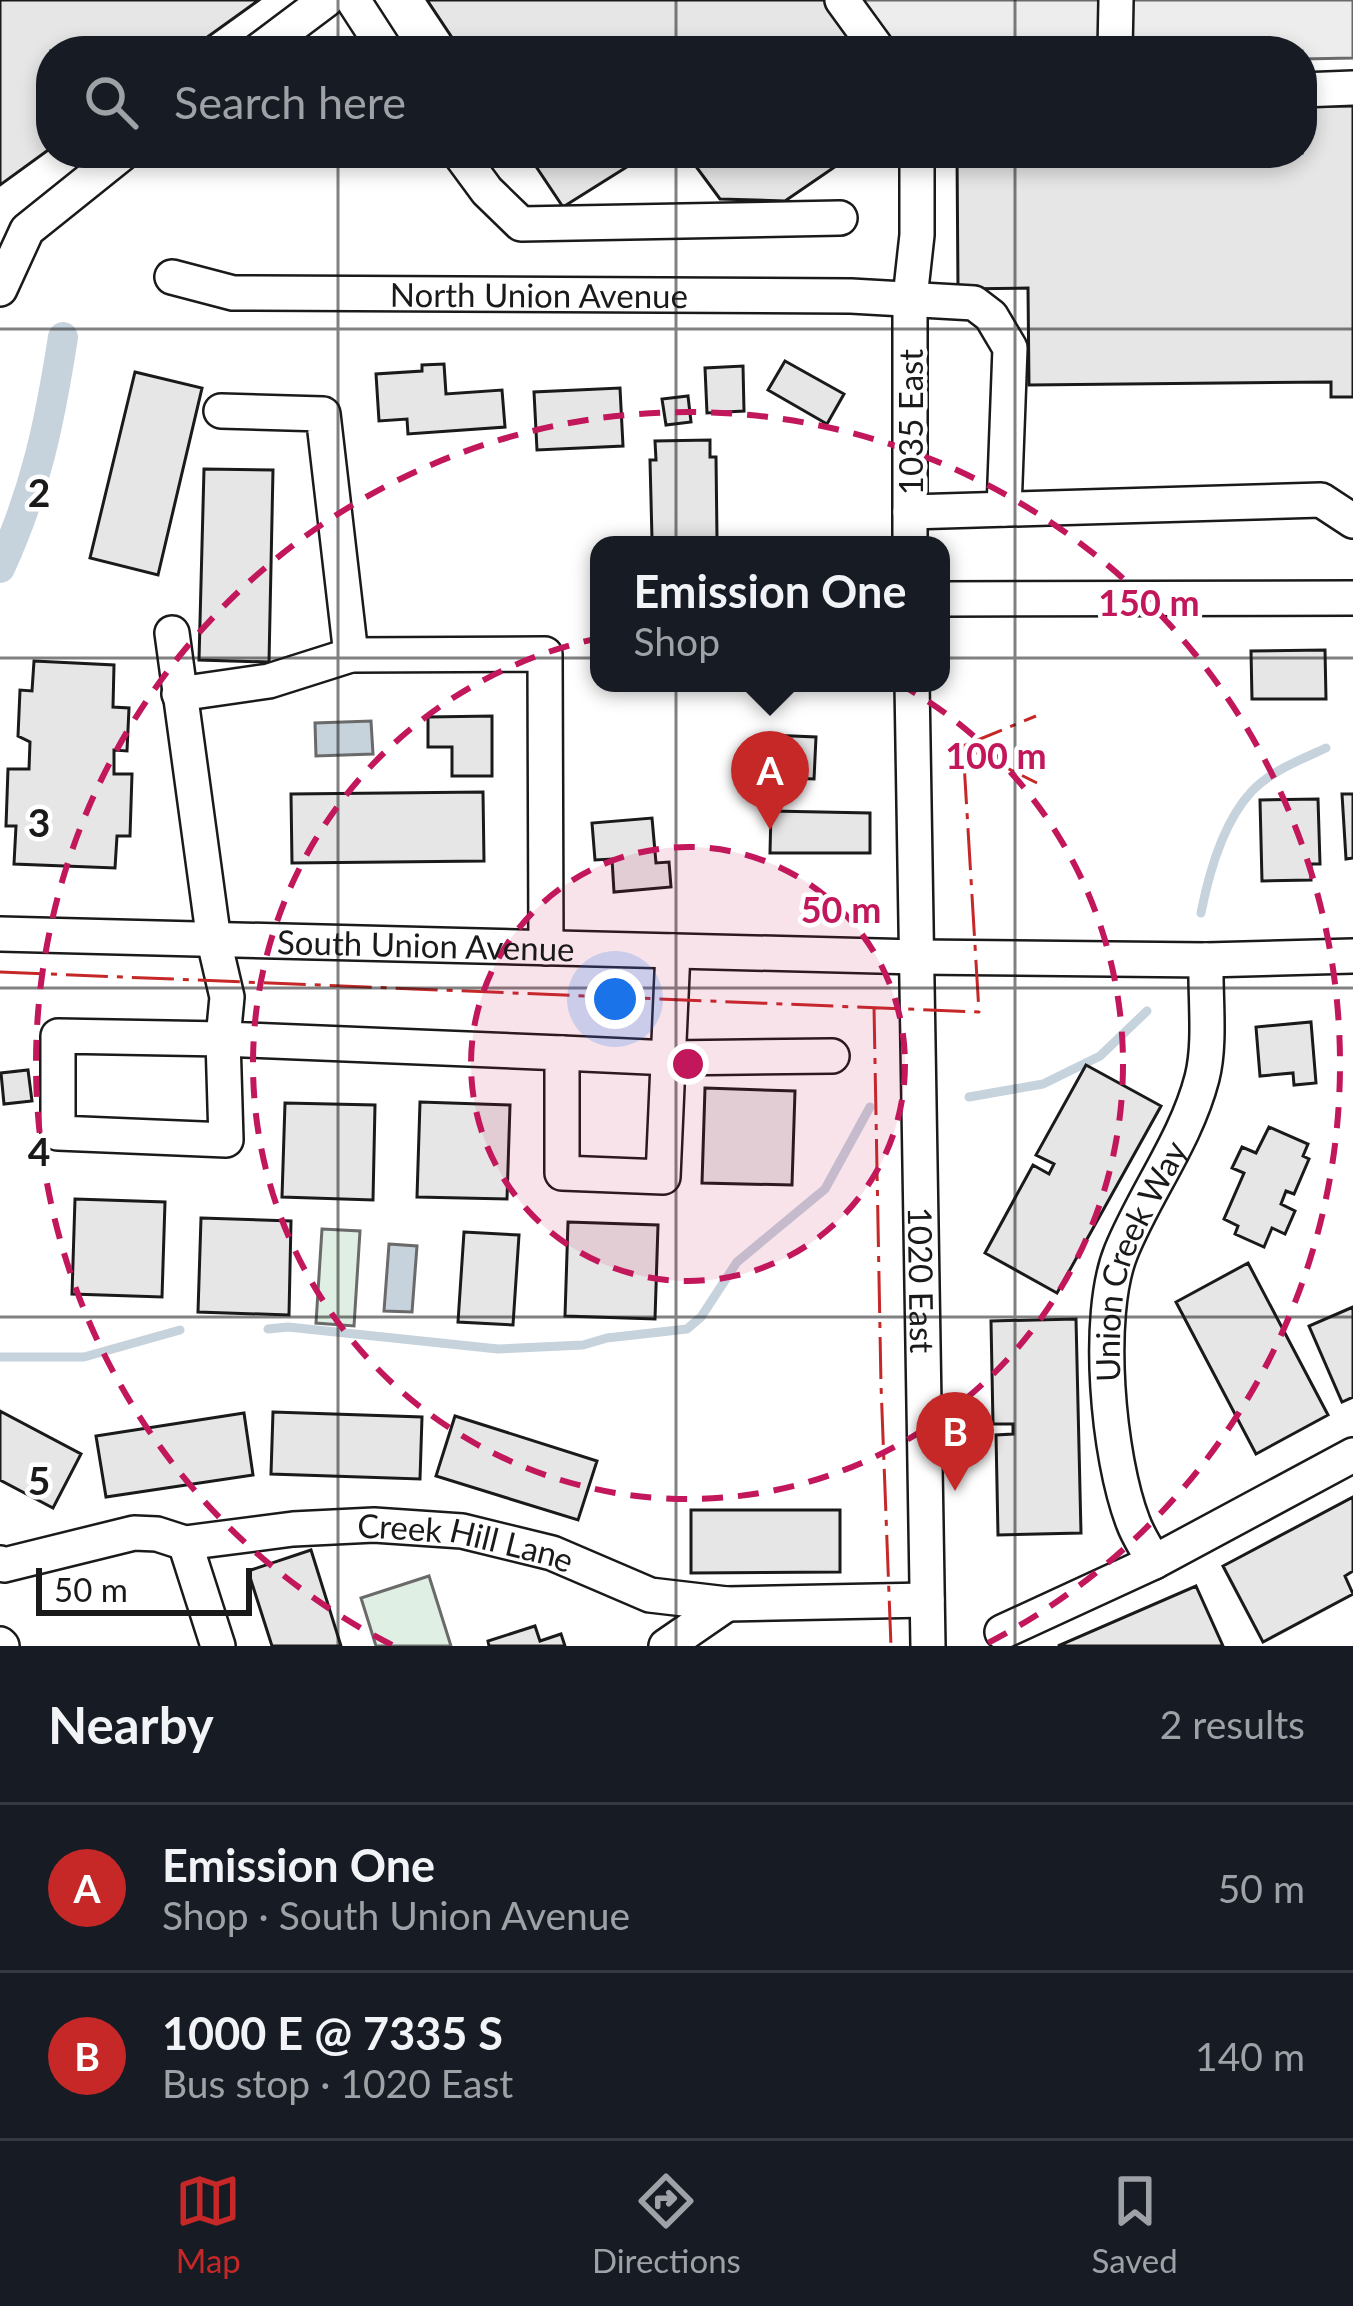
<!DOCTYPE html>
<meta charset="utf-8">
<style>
:root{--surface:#171b24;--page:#20242c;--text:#f1f3f6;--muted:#9ea1a6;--line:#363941;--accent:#c62828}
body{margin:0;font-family:Lato,sans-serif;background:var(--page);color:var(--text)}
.scale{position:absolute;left:36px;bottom:30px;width:216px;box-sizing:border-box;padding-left:12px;border:6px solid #1a1a1a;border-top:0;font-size:33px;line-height:42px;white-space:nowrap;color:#1a1a1a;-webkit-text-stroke:9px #fff;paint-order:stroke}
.you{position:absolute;left:615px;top:999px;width:42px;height:42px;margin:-30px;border:9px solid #fff;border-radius:50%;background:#1a73e8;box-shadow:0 0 0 18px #1a73e833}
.badge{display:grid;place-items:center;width:78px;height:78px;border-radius:50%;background:var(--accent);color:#fff;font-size:39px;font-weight:700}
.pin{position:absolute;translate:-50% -99px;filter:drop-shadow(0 3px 6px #0008)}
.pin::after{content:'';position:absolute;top:63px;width:42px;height:36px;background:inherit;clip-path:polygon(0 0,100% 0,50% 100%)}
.popup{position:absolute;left:590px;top:536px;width:360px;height:156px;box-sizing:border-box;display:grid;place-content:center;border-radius:24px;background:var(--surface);filter:drop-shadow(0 3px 9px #0005);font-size:39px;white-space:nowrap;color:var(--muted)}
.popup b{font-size:45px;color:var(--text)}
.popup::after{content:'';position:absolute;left:50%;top:100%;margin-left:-24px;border:24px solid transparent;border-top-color:var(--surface)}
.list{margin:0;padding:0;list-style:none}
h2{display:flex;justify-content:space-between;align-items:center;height:156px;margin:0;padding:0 48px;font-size:51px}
h2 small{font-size:39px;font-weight:400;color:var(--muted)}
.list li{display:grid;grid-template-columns:78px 1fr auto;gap:36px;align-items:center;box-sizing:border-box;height:168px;padding:0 48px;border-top:3px solid var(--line)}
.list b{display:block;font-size:45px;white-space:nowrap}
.list p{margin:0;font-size:39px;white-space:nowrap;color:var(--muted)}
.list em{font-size:39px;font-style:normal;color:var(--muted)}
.icon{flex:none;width:66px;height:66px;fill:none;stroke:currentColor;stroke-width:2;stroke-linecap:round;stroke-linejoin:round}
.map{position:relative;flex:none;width:1353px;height:1646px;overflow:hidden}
.search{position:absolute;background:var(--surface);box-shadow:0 6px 18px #0003;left:36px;right:36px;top:36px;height:132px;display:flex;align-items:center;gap:30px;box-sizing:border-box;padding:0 42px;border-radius:48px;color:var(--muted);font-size:45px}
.sheet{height:492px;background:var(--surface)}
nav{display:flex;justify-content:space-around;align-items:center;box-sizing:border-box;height:168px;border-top:3px solid var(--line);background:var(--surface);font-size:33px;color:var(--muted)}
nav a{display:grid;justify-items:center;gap:6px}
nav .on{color:var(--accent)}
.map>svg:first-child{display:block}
.green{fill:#e0efe3;stroke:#6a6a6a;stroke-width:3}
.parking{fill:#ededed;stroke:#6a6a6a;stroke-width:3}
.water{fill:#c6d2dc;stroke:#6a6a6a;stroke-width:3}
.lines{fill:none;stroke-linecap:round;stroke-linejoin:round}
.stream{stroke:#c6d2dc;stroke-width:9}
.canal{stroke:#c6d2dc;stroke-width:30}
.building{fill:#e6e6e6;stroke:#1a1a1a;stroke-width:3}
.minor-casing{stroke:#1a1a1a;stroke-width:38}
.minor{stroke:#fff;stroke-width:33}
.power{stroke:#c62828;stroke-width:3;stroke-dasharray:42 9 6 9;stroke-linecap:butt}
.grid{fill:none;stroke:#1a1a1a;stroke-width:3;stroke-opacity:0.55}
.ring{fill:none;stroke:#c2185b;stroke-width:6;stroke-dasharray:21 15}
.labels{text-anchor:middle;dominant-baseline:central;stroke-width:9;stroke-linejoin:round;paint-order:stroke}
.street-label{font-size:33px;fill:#1a1a1a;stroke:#fff}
.grid-label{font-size:39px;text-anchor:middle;font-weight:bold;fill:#1a1a1a;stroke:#fff;stroke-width:9;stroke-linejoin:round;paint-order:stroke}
.centre{fill:#c2185b;stroke:#fff;stroke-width:6}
.ring-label{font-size:36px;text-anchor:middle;font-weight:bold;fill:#c2185b;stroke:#fff;stroke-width:9;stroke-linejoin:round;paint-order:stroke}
</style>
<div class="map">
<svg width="1353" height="1646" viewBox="0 0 1353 1646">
<rect width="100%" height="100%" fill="#fff"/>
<path class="green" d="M322,1229L360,1231L354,1326L316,1323Z
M429,1576L451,1646H376L361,1598Z"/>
<path class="parking" d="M851,0H1353V58L1302,59V51H895Z"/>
<path class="water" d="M371,721L373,754L316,756L315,723Z
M389,1244L417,1246L412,1312L384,1311Z"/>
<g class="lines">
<path class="stream" d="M1201,913C1209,872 1223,822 1252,791C1271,771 1302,759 1326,748
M969,1097L1043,1084L1100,1056L1147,1011
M268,1329L288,1327L498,1349L583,1345L607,1338L687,1329L701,1317L737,1262L825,1189L870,1107
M0,1357H84L180,1330"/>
<path class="canal" d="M0,568C36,490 50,421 63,337"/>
</g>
<path class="building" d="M0,0H259L188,51H51V148L0,185Z
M427,0H834L872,51H461Z
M1302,106H1353V397H1331V382L1029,385L1028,288L958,289L957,153H1302Z
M527,153H649L563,207Z
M686,153H855L785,201L720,199Z
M785,361L844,394L827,424L768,390Z
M444,364L446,394L502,390L505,427L408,434L407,419L379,421L376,374L422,371V365Z
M743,366L744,411L707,413L705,368Z
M135,372L202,388L158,575L90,558Z
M620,388L623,446L537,450L534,392Z
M688,396L691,422L666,425L662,399Z
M710,440V457H716L717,538H712V545H658V538L652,539L650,460H656L655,441Z
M204,469L273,470L269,662L199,660Z
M1325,650L1326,699H1252L1251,651Z
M34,661L114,665L113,707L129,708L127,751L114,750V774H132L130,836H117L115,868L14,864L16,826H6L8,769H29L30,742L18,736L20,690L32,691Z
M492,716V776H452V747H428V717Z
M768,735L816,737L814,779L766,777Z
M483,792L484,861L292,863L291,794Z
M1342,794H1353V858L1346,859Z
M1318,799L1320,864H1311V880L1262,881L1260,800Z
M771,811L870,813V853H770Z
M652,818L656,863L669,862L671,887L614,892L612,859L595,860L592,823Z
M1311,1022L1316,1083L1294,1085L1293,1073L1260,1076L1256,1027Z
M1086,1065L1161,1106L1057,1293L985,1253L1033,1165L1049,1174L1054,1164L1036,1155Z
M28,1070L32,1101L4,1104L1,1073Z
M705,1088L795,1091L792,1185L702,1183Z
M420,1102L510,1105L507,1199L417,1197Z
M285,1103L375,1105L373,1200L282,1197Z
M1269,1127L1308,1144L1303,1156L1309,1159L1294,1194L1286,1191L1281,1204L1295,1211L1285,1234L1272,1228L1264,1247L1235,1234L1238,1226L1224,1219L1244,1173L1232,1168L1242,1147L1256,1153Z
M75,1199L165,1202L162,1297L72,1294Z
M201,1218L291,1221L289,1315L198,1312Z
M568,1222L658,1225L655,1319L565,1316Z
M464,1232L519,1235L513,1325L458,1322Z
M1248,1263L1328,1415L1256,1454L1176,1302Z
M1353,1307V1397L1342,1402L1309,1326Z
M1076,1319L1081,1533L998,1535L996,1435L1013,1434V1424H993L991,1321Z
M0,1411L81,1454L53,1508L0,1480Z
M273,1412L422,1417L420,1479L271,1474Z
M244,1413L253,1475L106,1497L96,1436Z
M455,1416L597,1461L578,1520L436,1476Z
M1353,1497V1571L1345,1576L1353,1594L1263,1642L1223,1566Z
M691,1510H840V1572L691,1573Z
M311,1550L341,1646H272L248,1571Z
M1196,1586L1223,1646H1058Z
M535,1626L540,1641L561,1634L565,1646H489L488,1641Z"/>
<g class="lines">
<defs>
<g id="minor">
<path d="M353,0L386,51"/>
<path d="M842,0L879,51"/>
<path d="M258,51L326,0"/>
<path d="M1115,51L1116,0"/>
<path d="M1302,90L1353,88"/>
<path d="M459,153L487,191L521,224L840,218"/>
<path id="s1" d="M172,277L233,293L851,296L974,303L991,316L1010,348L1004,509"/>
<path d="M0,289L27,230L123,153"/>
<path d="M221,411L323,414L351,655"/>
<path d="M910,512L1321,500L1353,521"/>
<path d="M910,545V298L917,235V153"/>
<path d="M941,599L1353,598"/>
<path d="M172,633L214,941L227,997L223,1039L562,1053V1173L663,1177L673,951"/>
<path id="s2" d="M912,683L928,1646"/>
<path d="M179,694L269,681L351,655L545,654L546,948"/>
<path id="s3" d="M0,934L917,957L1206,960L1353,956"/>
<path d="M58,1036L223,1039L226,1140L58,1133Z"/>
<path d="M562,1053L670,1058L832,1056"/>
<path d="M185,1543L218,1646"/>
<path id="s4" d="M1154,1562C1147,1549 1138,1536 1133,1522C1108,1457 1095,1316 1121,1252C1145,1193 1186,1140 1202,1078C1211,1043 1205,997 1206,960"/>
<path id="s5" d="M0,1563L4,1565L134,1533L157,1534L185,1543L293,1529L374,1525L462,1531L552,1553L650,1595L727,1604L927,1600"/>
<path d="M1002,1632L1154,1562L1353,1455"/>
<path d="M0,1644L2,1646"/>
<path d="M666,1646L727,1604"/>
</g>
</defs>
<use href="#minor" class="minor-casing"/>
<use href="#minor" class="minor"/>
<path class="power" d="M963,746L1037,783
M963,746L1036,716
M0,972L979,1012L963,746
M874,1007L881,1385L891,1646"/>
</g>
<path class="grid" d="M338,0V51M676,0V51M1015,0V51M338,153V1646M676,153V1646M1015,153V1646M0,329H1353M0,658H1353M0,988H1353M0,1317H1353"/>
<circle cx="688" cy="1064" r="217" fill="#c2185b" fill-opacity=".12"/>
<g class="ring">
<circle cx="688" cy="1064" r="217"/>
<circle cx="688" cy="1064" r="435"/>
<path d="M392 1645A652 652 0 1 1 984 1645"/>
</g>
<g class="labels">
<g class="street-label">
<text stroke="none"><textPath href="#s1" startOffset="369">North Union Avenue</textPath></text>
<text transform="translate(910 422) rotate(-90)">1035 East</text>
<text stroke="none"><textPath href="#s3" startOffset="426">South Union Avenue</textPath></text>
<text stroke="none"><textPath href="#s4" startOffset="315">Union Creek Way</textPath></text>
<text stroke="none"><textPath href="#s2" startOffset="597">1020 East</textPath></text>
<text stroke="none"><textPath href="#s5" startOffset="474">Creek Hill Lane</textPath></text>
</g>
</g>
<g class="grid-label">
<text x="39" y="507">2</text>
<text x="39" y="837">3</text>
<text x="39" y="1166">4</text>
<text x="39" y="1495">5</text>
</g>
<circle cx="688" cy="1064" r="18" class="centre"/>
<g class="ring-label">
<text x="1149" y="616">150 m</text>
<text x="996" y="769">100 m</text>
<text x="841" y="923">50 m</text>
</g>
</svg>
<div class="scale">50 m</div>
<div class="you"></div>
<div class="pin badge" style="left:770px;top:830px">A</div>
<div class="popup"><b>Emission One</b>Shop</div>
<div class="pin badge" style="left:955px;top:1491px">B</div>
<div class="search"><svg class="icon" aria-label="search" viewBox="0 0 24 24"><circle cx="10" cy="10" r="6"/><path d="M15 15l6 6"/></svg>Search here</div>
</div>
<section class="sheet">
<h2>Nearby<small>2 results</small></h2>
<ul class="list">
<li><span class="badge">A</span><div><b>Emission One</b><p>Shop · South Union Avenue</p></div><em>50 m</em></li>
<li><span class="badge">B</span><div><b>1000 E @ 7335 S</b><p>Bus stop · 1020 East</p></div><em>140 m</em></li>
</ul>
</section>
<nav>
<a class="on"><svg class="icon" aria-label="map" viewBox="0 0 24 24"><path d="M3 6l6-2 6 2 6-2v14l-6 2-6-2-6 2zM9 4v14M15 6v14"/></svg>Map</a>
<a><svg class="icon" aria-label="directions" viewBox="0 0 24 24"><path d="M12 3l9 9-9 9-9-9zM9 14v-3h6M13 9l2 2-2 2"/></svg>Directions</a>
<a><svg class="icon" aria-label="saved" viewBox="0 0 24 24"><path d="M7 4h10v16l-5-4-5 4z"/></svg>Saved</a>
</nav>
